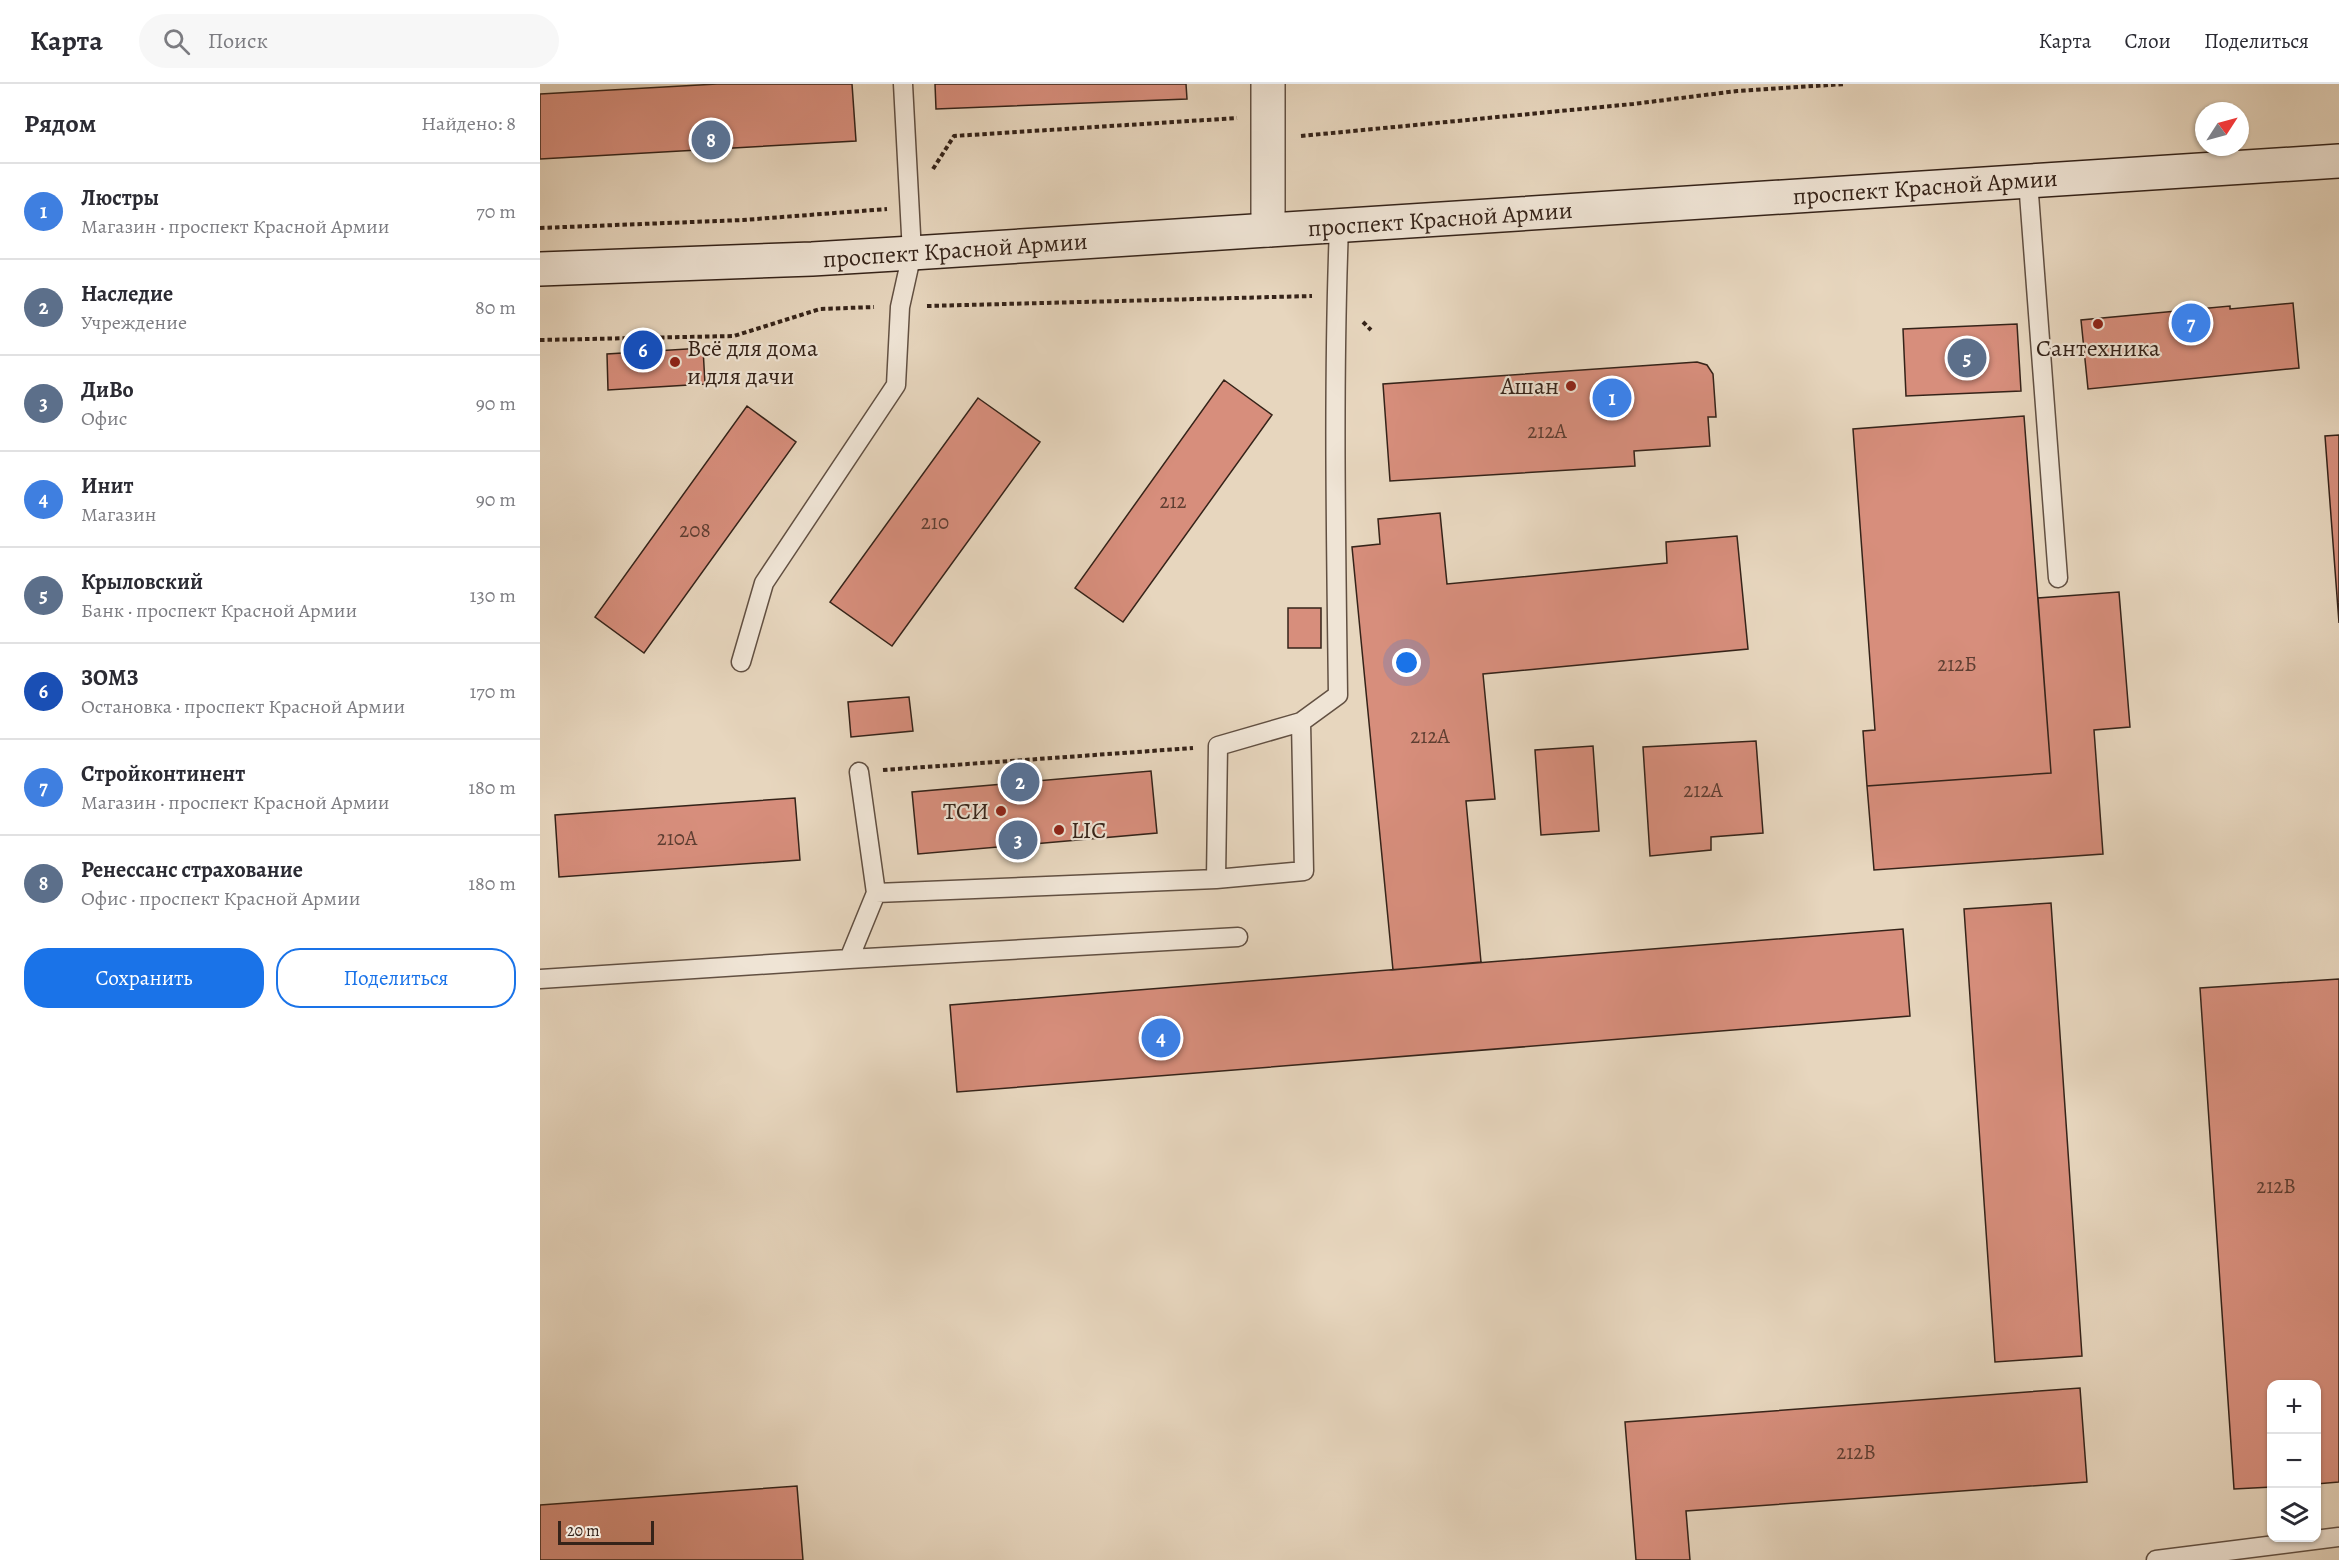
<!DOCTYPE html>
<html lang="ru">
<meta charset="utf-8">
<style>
:root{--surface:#fff;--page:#f7f7f7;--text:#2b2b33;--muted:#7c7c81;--line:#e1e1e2;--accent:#1a73e8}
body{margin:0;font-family:Alegreya,serif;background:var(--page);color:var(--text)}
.controls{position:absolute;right:18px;bottom:18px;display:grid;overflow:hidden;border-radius:12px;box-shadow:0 2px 4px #0004}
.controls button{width:54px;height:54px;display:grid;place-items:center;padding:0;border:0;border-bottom:2px solid var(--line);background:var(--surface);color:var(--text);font:30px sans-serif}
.compass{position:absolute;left:1655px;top:18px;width:54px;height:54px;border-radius:50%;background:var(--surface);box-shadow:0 2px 4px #0004;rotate:54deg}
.scale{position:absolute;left:18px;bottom:15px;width:96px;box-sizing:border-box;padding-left:6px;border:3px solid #352319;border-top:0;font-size:16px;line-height:21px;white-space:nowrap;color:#352319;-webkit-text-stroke:4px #efe4d5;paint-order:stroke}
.you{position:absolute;left:867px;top:579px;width:21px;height:21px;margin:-15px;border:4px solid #fff;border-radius:50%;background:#1a73e8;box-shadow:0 0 0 9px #1a73e833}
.badge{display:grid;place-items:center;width:39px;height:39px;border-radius:50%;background:var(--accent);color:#fff;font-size:20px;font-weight:700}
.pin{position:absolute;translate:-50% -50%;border:3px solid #fff;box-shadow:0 2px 6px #0006}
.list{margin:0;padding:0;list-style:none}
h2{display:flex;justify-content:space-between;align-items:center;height:78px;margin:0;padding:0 24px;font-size:26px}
h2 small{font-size:20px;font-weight:400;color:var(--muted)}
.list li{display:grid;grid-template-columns:39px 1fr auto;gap:18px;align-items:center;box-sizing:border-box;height:96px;padding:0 24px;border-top:2px solid var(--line)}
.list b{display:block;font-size:22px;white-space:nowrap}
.list p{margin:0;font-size:20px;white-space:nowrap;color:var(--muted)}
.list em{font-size:20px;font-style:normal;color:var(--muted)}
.actions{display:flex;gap:12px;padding:18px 24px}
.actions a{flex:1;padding:14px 0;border:2px solid var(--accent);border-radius:24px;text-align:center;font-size:21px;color:var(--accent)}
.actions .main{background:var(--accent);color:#fff}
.icon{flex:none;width:33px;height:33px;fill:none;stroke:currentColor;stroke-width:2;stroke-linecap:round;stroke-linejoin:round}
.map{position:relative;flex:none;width:1799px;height:1476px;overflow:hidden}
header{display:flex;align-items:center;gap:36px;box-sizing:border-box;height:84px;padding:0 30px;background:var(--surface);border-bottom:2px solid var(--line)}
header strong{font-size:28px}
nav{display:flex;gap:33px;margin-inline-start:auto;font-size:21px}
.search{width:420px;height:54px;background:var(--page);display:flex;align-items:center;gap:15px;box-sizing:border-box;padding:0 21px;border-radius:33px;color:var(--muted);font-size:22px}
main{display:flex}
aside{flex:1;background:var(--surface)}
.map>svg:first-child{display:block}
.building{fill:#d78e7c;stroke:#352319;stroke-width:1.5}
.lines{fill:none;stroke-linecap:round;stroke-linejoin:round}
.lane-casing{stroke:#625042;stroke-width:21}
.street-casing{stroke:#625042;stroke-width:36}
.secondary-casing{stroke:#352319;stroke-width:36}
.path{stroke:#352319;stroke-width:4;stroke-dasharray:4.5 3;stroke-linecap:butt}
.lane{stroke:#efe4d5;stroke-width:18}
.street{stroke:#efe4d5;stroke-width:33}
.secondary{stroke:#efe4d5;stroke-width:33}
.poi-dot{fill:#8f2418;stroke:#efe4d5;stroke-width:2}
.labels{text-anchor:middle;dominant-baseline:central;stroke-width:4.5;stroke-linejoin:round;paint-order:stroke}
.number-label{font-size:21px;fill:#5e3e32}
.street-label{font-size:24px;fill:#352319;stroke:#efe4d5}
.poi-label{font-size:24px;fill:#352319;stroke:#efe4d5;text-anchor:start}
</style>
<header>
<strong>Карта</strong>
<div class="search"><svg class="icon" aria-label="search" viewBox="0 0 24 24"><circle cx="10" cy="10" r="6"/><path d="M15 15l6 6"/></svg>Поиск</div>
<nav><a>Карта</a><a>Слои</a><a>Поделиться</a></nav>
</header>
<main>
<aside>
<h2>Рядом<small>Найдено: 8</small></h2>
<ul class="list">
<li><span class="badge" style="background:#3f7fe0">1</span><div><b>Люстры</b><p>Магазин · проспект Красной Армии</p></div><em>70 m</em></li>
<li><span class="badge" style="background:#5c6f8a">2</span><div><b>Наследие</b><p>Учреждение</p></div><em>80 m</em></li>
<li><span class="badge" style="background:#5c6f8a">3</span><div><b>ДиВо</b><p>Офис</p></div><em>90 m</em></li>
<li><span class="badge" style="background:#3f7fe0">4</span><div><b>Инит</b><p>Магазин</p></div><em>90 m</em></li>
<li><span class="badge" style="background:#5c6f8a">5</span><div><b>Крыловский</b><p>Банк · проспект Красной Армии</p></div><em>130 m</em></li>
<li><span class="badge" style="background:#1a4fb4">6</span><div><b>ЗОМЗ</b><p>Остановка · проспект Красной Армии</p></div><em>170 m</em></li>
<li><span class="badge" style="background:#3f7fe0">7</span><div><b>Стройконтинент</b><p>Магазин · проспект Красной Армии</p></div><em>180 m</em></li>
<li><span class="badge" style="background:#5c6f8a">8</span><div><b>Ренессанс страхование</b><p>Офис · проспект Красной Армии</p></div><em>180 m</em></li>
</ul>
<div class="actions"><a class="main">Сохранить</a><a>Поделиться</a></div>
</aside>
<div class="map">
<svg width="1799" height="1476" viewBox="0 0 1799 1476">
<rect width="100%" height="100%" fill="#e7d6be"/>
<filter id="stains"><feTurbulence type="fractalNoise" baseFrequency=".00333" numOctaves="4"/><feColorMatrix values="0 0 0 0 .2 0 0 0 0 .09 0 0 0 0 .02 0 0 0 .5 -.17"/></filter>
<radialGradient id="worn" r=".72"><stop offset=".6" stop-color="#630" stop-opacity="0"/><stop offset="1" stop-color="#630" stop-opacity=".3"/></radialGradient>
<path class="building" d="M177,0H312L316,57L0,75V10Z
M395,0H646L647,15L396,25Z
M1753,219L1759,284L1548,305L1541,236L1690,222V225Z
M1477,240L1481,307L1366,312L1363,245Z
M163,264L165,300L68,306L67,270Z
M1157,278L1167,281L1173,290L1176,333H1168L1170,362L1094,367L1095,382L850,397L843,300Z
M684,296L732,331L583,538L535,504Z
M438,314L500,358L352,562L290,518Z
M207,322L256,358L104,569L55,533Z
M1484,332L1511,689L1327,702L1323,647L1335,646L1313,345Z
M1799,351V539L1785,352Z
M900,429L907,500L1127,479L1126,458L1197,452L1208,565L943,590L955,715L926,717L941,878L853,886L812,463L840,460L838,435Z
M1579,508L1590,643L1554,646L1563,770L1334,786L1327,702L1511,689L1498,514Z
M748,524H781V564H748Z
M369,613L373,647L311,653L308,618Z
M1216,657L1223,749L1171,753V766L1110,772L1103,663Z
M1053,662L1059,747L1001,751L995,666Z
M611,687L617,749L378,770L372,708Z
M255,714L260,776L19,793L15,731Z
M1511,819L1542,1272L1455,1278L1424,825Z
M1363,845L1370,932L417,1008L410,921Z
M1799,895V1398L1776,1400V1300H1732V1403L1694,1405L1660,904Z
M1540,1304L1547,1398L1146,1427L1150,1476H1096L1085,1338Z
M257,1402L263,1476H0V1421Z"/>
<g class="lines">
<defs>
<path id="lane" d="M1488,97L1518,494
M201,578L224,499L356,301L360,223L372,169L363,0
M319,688L336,809
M676,795L764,787L761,638
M309,875L698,853
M0,895L309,875L336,809L676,795L678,662L761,638L798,611C796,455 793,299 799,143
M1616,1476L1799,1453"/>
<path id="street" d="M728,0V146"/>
<path id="secondary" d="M0,185L272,175L372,169L1799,77"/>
</defs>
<use href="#lane" class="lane-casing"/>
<use href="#street" class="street-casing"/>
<use href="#secondary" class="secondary-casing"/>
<path class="path" d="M761,52L1093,20L1197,7L1305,0
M393,85L414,52L697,34
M0,144L203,136L347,125
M387,222L772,212
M823,238L831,246
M0,256L194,252L280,225L334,223
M343,686L653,664"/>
<use href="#lane" class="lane"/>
<use href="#street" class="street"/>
<use href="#secondary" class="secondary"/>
</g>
<g class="poi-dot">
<circle cx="1558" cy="240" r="6"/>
<circle cx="135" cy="278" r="6"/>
<circle cx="1031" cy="302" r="6"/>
<circle cx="461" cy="727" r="6"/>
<circle cx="519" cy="746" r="6"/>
</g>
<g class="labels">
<g class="number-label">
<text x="1007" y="347">212А</text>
<text x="633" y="417">212</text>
<text x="395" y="438">210</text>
<text x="155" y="446">208</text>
<text x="1417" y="580">212Б</text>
<text x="890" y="652">212А</text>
<text x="1163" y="706">212А</text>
<text x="137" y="754">210А</text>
<text x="1736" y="1102">212В</text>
<text x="1316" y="1368">212В</text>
</g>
<g class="street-label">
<text transform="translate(1385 103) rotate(-4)">проспект Красной Армии</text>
<text transform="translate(900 135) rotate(-4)">проспект Красной Армии</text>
<text transform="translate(415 166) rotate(-4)">проспект Красной Армии</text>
</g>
<g class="poi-label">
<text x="147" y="264">Всё для дома<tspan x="147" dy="28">и для дачи</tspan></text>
<text x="1558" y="264" text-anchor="middle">Сантехника</text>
<text x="1019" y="302" text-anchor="end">Ашан</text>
<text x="449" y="727" text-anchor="end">ТСИ</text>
<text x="531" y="746">LIC</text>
</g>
</g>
<rect width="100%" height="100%" filter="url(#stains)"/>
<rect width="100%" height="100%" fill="url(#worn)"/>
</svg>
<div class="controls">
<button>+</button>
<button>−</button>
<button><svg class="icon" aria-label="layers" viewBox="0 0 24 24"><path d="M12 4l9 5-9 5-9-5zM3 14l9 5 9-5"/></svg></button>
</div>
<svg class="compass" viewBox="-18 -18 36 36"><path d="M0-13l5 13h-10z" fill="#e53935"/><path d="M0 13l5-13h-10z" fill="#7c7c81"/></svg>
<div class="scale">20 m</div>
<div class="you"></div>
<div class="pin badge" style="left:1072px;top:314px;background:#3f7fe0">1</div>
<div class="pin badge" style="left:480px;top:698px;background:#5c6f8a">2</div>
<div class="pin badge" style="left:478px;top:756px;background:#5c6f8a">3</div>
<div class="pin badge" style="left:621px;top:954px;background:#3f7fe0">4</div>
<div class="pin badge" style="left:1427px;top:274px;background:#5c6f8a">5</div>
<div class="pin badge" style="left:103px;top:266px;background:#1a4fb4">6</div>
<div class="pin badge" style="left:1651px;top:239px;background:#3f7fe0">7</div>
<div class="pin badge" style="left:171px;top:56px;background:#5c6f8a">8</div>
</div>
</main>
